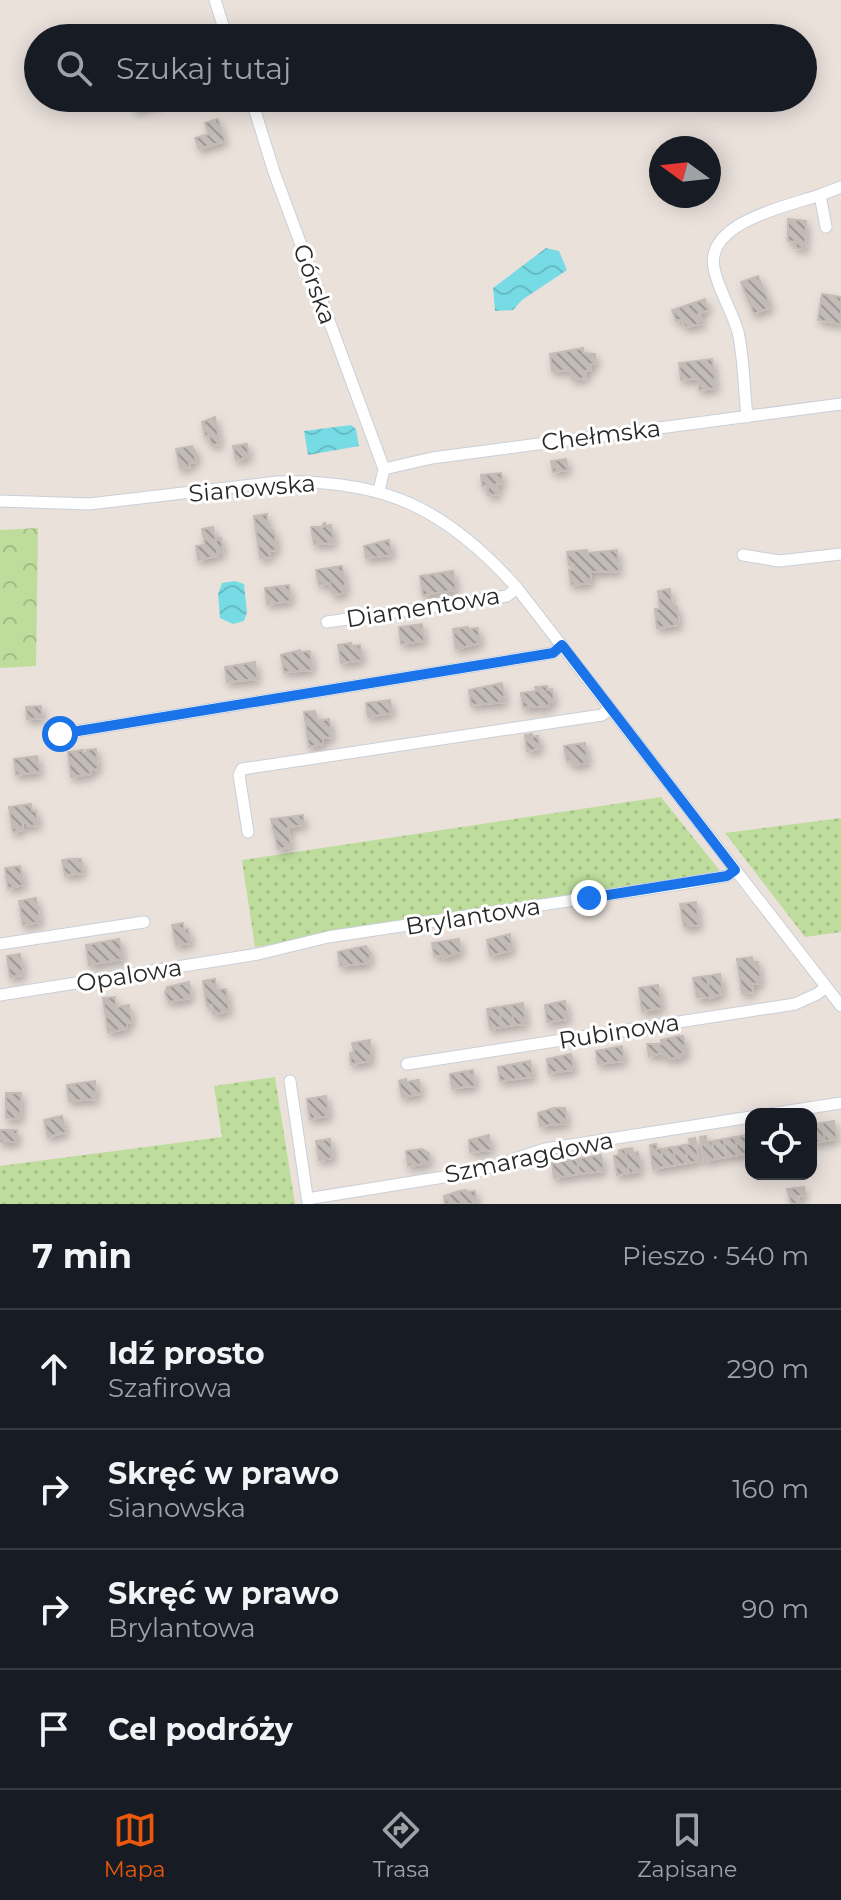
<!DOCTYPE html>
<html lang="pl">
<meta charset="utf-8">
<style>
:root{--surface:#171b24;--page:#20242c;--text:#f1f3f6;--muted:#9ea1a6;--line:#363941;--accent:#ea580c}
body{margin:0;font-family:Montserrat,sans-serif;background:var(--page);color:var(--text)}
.controls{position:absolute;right:24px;bottom:24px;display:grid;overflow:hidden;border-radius:16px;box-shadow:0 4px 20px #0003}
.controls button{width:72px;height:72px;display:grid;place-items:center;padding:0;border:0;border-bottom:2px solid var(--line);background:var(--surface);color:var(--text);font:40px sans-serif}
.compass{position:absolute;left:649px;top:136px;width:72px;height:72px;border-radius:50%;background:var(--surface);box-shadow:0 4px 20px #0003;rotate:285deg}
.stop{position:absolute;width:24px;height:24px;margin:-18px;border:6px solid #1a73e8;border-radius:50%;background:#fff}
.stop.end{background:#1a73e8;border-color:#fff;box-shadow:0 2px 8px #0008}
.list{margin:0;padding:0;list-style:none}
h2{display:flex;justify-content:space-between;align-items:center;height:104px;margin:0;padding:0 32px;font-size:34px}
h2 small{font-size:26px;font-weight:400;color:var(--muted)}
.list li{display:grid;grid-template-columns:52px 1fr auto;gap:24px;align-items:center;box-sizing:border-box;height:120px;padding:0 32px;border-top:2px solid var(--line)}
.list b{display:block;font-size:30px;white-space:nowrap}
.list p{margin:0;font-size:26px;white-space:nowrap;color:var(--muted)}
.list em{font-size:26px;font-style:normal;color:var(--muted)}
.icon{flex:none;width:44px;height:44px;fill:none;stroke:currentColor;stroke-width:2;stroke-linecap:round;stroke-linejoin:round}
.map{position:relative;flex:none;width:841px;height:1204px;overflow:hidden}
.search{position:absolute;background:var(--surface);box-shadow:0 4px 20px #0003;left:24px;right:24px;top:24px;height:88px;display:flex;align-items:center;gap:20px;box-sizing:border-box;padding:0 28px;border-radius:44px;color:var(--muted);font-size:30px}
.sheet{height:584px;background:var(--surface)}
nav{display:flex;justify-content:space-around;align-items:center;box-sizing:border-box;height:112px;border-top:2px solid var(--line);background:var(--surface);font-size:22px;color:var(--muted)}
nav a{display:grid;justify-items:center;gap:4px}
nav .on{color:var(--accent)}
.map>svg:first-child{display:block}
.grass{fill:url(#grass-dots)}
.forest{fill:url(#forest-crowns)}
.water{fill:url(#water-waves)}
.building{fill:url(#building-back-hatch);stroke:#c5bcb5;stroke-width:2;filter:url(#shadow)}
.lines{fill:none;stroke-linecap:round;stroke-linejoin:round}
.minor-casing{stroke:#c9cfd9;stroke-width:13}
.minor{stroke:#fff;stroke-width:11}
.route{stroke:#1a73e8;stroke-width:10}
.labels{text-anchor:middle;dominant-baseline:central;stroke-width:6;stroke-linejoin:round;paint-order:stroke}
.street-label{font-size:24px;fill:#282828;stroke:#fff}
</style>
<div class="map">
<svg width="841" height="1204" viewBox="0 0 841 1204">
<defs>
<pattern id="grass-dots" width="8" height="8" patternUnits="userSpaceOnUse" patternTransform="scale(2)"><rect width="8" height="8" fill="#bedc9b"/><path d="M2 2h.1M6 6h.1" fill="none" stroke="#a3bd86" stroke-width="1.8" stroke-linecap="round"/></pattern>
<pattern id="forest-crowns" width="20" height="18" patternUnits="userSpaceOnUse" patternTransform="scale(2)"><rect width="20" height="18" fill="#bedc9b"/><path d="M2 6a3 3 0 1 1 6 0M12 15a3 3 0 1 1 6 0" fill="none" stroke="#a3bd86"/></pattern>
<pattern id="water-waves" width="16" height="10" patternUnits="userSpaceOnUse" patternTransform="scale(2)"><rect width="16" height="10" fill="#76dbe4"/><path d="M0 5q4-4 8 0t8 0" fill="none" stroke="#66bcc4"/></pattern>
<pattern id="building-back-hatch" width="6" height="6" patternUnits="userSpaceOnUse" patternTransform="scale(2)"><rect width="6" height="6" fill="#c2bbb8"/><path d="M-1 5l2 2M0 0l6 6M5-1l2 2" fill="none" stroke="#9e9896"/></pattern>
<filter id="shadow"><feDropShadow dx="2.5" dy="4.5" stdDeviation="4" flood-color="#0004"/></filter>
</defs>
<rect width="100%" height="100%" fill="#eae1db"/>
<path class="grass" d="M661,797L720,871L718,876L255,947L242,860Z
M841,818V932L805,937L725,833Z
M275,1077L295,1204H0V1166L222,1137L214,1086Z"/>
<path class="forest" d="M38,528L36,666L0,668V530Z"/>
<path class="water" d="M546,248L559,251L567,270L522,300L513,310L495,311L493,288Z
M351,425L356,429L359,446L308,455L304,431Z
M235,581L244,584L247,612L244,621L233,624L220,618L218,594L222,583Z"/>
<path class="building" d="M131,98H157L159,102L136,110Z
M218,119L225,141L199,149L195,138L209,134L205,123Z
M788,219L806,221L805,249L796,248V242L788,241Z
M758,276L771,307L754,314L741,282Z
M822,294L841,297V324L818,320Z
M705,299L708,310L698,314L704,323L685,327L682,319L676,321L672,310Z
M583,348V353L595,354L596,363L591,364V371H585L586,378L572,379L571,370L552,371L550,354Z
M712,359L716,388L699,390L698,378L681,380L679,363Z
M215,417L220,444L211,445L209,435L205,436L202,422Z
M247,444L249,457L236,460L233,446Z
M192,446L198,457H195L196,462L189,463L190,467L180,468L176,449Z
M566,459L568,470L553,472L551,461Z
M501,473L503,483L496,484L499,494L488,495V485L482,486L481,475Z
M267,514L268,528L274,531L277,550L269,551L270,557L260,558L254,516Z
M325,523L326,526L331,525L334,543L314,544L311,527H323V524Z
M213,527L216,543L217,538H221L223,553L217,552L218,556L198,560L196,546L205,545L202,529Z
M389,540L392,555L366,558L364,546Z
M587,550L588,553L617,550L619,571L590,572L591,583L571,585L569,570H575L574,564L569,565L567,552Z
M342,566L346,591L338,595L332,593L330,583L319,585L316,570Z
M453,571L456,590L423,595L420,576Z
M289,585L291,601L267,604L265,588Z
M670,589L672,607H677L679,625L657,628L655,609H660L658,591Z
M422,624L424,641L401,644L399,627Z
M468,627V629L478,628L480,643L456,649L453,629Z
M351,643V646L360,645L362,660L341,663L338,645Z
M300,650V652L310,651L312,670L284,672L281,655Z
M255,662L257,679L227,682L225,667Z
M502,683L505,702L471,705L469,690Z
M547,686V690L552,689L554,701L549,702V707H523L521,693L536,691L535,687Z
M390,700L392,713L368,717L366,703Z
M41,706L42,718L27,719L26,707Z
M315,711L317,721L329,719L332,737L323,738V744L309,747L304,712Z
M532,734V737L538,736L540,749L527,751L525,735Z
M585,743L588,763L573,765L572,760L567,761L564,746Z
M96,749L98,769L90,770L91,774L71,777L68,752L83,750V753H87L86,750Z
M37,756L40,772L16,775L14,759Z
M31,804L32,811H36L38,825L28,826L27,823H22L23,830L13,832L9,807Z
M303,815L304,825L288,827L291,847L278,849L271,819Z
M70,859H81L83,873L65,875L62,860Z
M20,866L24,885L8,888L5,868Z
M36,898L40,922L23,925L19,901Z
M696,902L699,924L696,926H684L680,904Z
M183,923L184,930L188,929L191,943L176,945L172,925Z
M510,934L512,950L490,956L487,940Z
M119,939L123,959L89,965L86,945Z
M459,939L461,952L443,958V955L434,956L432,943Z
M366,946L370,953L369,963L340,966L338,952Z
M20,954L23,975L10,977L7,956Z
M752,957L753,962H758L761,983L752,984L753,992L742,993L737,959Z
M720,974L723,993L710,998L707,976Z
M707,976L710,998L697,997L693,978Z
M215,979L216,990L226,989L229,1011L213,1014L212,1005L207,1006L203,981Z
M189,982L191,998L169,1002L165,993L167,987Z
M658,985L662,1008L642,1011L639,988Z
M115,997L116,1007L129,1005L132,1022L127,1023V1029L108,1032L103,998Z
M565,1001L568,1019L547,1022L545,1005Z
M523,1003L526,1024L514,1025L511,1005Z
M511,1005L514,1025L502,1027L499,1007Z
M499,1007L502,1027L490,1029L487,1009Z
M678,1036H683L685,1045L686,1053L681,1054L682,1057L668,1059V1056H663V1053L649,1056L647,1044H661V1040Z
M370,1040L371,1061L351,1064L350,1053L354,1052L352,1043Z
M622,1046L624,1061L598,1064L596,1051Z
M571,1054L574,1070L549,1073L547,1059Z
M530,1061L533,1077L500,1081L498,1067Z
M473,1070L475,1086L452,1088L450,1074Z
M406,1079V1082L419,1080L421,1094L402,1097L399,1081Z
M95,1081L96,1099L69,1101L67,1085Z
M6,1093H21L20,1119L6,1118Z
M326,1096L329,1116L310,1119L307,1099Z
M554,1108H565L567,1123L540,1126L538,1113Z
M62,1116L66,1132L48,1137L44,1120Z
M834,1121L837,1139L825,1141L822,1123Z
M822,1123L825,1141L813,1143L811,1125Z
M0,1130H17V1142H0Z
M489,1135L491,1150L470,1152L469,1140Z
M747,1135L750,1153L738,1155L735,1137Z
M706,1136L707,1142L712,1141L715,1159L704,1161L700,1137Z
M735,1137L738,1155L726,1157L724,1139Z
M695,1138L699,1161L688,1163L685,1145L690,1144L689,1139Z
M330,1139L333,1158L319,1160L316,1141Z
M724,1139L726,1157L715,1159L712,1141Z
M656,1144L657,1149H661L664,1167L653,1169L650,1145Z
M685,1145L688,1163L676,1165L673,1147Z
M673,1147L676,1165L664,1167L661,1149Z
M632,1148L633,1153L638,1152L641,1171L629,1173L625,1149Z
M422,1149L429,1153V1163L408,1166L406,1151Z
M625,1149L629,1173L617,1175L614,1156L619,1155V1150Z
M601,1155L604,1171L579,1174L577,1159Z
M577,1159L579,1174L554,1178L552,1163Z
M804,1187L805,1195L798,1196L800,1204H791L787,1189Z
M466,1190V1192L475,1191L477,1204H461L459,1191Z
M459,1191L461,1204H445L444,1196Z"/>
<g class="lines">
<defs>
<path id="minor" d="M215,0L227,38
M251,98L274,172L384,469
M820,195L841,187
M747,417C744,390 744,358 738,332C732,310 718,290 714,268C705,222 788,206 820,195L826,227
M379,491L384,469L432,458L841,404
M0,501L89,504L277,482C384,479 446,508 517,588L841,1006
M743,555L779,561L841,554
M327,622L507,596L517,588
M60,734L553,653L562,645
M248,832L239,775L242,769L602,715L610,708
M0,944L144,922
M0,995L258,954L328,937L681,884L727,876L735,870
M407,1064L795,1004L817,994L826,987
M290,1081L308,1203
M770,1114L841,1103
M307,1199L475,1172L545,1149L751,1117"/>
</defs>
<use href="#minor" class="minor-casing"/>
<use href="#minor" class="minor"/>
</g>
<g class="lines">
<path class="route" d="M60,734L553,653L562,645L735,870L727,876L589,898"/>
</g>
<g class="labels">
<g class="street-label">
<text transform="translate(315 284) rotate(70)">Górska</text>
<text transform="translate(601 435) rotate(-7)">Chełmska</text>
<text transform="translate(252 488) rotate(-5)">Sianowska</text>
<text transform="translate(423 607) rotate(-9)">Diamentowa</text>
<text transform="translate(473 916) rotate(-9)">Brylantowa</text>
<text transform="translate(129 975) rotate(-9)">Opalowa</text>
<text transform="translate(619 1031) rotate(-9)">Rubinowa</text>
<text transform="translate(529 1157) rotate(-12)">Szmaragdowa</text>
</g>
</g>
</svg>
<div class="controls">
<button><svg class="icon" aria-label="locate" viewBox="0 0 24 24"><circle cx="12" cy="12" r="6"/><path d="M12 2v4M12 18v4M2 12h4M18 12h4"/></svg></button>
</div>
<svg class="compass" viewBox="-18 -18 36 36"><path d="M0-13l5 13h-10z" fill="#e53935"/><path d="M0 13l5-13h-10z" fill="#9ea1a6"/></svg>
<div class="stop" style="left:60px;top:734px"></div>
<div class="stop end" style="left:589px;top:898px"></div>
<div class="search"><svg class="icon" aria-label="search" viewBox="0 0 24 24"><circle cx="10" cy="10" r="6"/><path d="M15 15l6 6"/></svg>Szukaj tutaj</div>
</div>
<section class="sheet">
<h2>7 min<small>Pieszo · 540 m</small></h2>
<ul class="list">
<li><svg class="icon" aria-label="ahead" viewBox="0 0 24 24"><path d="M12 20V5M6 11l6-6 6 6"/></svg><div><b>Idź prosto</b><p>Szafirowa</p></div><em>290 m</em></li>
<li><svg class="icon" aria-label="right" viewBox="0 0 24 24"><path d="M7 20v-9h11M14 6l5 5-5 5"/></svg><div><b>Skręć w prawo</b><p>Sianowska</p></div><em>160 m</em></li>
<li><svg class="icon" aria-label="right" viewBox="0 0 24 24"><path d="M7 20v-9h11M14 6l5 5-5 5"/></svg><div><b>Skręć w prawo</b><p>Brylantowa</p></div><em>90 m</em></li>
<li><svg class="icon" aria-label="arrive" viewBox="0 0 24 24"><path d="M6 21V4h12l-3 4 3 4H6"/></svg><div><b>Cel podróży</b></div></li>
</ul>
</section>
<nav>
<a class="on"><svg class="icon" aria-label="map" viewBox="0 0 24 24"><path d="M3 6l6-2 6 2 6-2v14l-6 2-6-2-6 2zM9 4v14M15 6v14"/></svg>Mapa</a>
<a><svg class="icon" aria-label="directions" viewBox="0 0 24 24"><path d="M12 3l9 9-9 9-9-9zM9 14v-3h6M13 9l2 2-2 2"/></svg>Trasa</a>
<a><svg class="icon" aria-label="saved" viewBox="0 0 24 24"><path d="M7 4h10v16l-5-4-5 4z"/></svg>Zapisane</a>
</nav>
